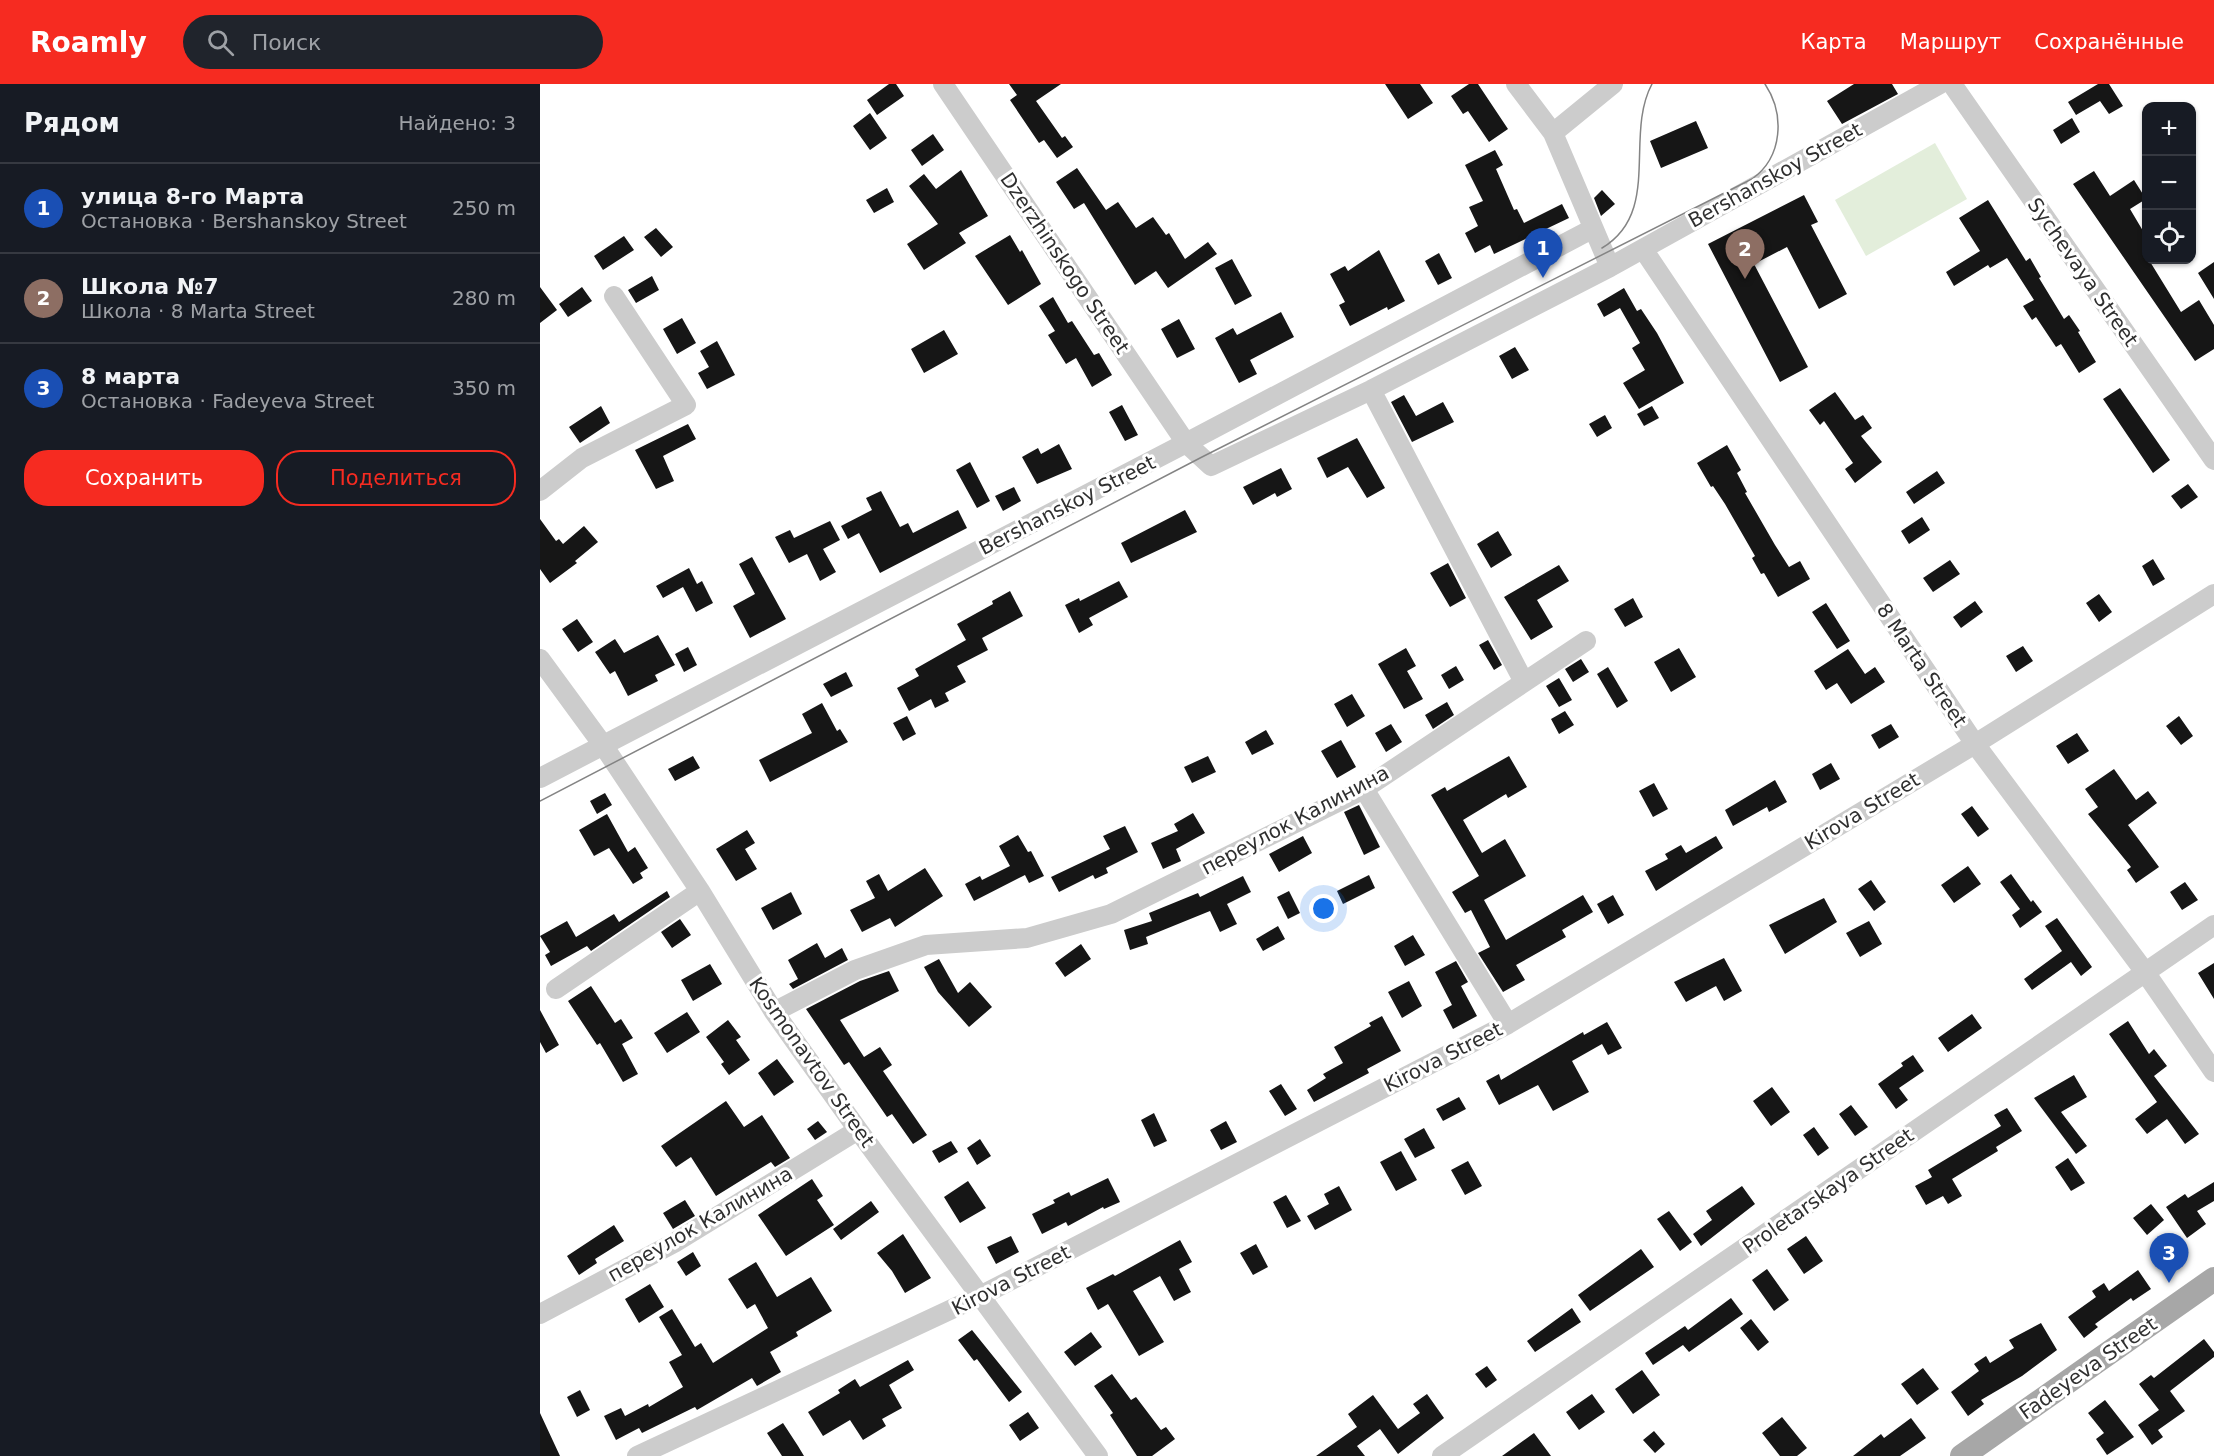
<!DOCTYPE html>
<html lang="ru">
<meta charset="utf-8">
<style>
:root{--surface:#171b24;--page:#20242c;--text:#f1f3f6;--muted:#9ea1a6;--line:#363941;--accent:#f62b21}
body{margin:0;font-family:"DejaVu Sans",sans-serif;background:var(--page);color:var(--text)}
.controls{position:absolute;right:18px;top:18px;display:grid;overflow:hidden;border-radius:12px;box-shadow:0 2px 4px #0004}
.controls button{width:54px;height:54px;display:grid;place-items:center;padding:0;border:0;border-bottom:2px solid var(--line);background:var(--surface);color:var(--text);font:30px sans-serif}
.you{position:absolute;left:784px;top:825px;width:21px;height:21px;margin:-15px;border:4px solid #fff;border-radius:50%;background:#1a73e8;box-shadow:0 0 0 9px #1a73e833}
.badge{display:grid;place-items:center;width:39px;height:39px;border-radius:50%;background:var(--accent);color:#fff;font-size:20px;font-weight:700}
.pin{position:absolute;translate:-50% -50px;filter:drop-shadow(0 2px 3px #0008)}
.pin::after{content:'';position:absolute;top:32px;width:21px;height:18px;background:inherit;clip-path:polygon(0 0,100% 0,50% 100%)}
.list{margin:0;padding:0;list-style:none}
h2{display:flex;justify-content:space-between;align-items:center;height:78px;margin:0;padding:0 24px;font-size:26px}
h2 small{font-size:20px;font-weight:400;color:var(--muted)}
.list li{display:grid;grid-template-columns:39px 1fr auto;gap:18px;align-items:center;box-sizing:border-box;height:90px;padding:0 24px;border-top:2px solid var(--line)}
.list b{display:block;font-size:22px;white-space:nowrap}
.list p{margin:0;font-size:20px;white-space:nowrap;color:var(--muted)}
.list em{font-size:20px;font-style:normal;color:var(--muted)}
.actions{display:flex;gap:12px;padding:18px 24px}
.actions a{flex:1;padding:14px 0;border:2px solid var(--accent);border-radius:24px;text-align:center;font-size:21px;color:var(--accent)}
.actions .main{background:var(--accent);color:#fff}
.icon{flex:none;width:33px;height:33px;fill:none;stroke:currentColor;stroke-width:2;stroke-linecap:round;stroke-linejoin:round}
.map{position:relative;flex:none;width:1674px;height:1372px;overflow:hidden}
header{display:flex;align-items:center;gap:36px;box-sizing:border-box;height:84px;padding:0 30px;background:var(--accent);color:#fff}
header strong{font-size:28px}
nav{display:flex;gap:33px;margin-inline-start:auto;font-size:21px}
.search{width:420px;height:54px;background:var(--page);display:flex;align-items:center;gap:15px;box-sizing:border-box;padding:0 21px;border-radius:33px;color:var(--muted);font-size:22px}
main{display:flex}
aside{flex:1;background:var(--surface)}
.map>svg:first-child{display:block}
.green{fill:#e3eedb}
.building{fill:#161616}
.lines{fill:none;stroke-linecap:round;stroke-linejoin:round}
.minor{stroke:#ccc;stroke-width:20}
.major{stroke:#a7a7a7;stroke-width:24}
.tram{stroke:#848484;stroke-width:1.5}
.labels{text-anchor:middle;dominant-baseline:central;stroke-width:6;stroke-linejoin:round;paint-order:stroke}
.street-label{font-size:20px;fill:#2f2f2f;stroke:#fff}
</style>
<header>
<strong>Roamly</strong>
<div class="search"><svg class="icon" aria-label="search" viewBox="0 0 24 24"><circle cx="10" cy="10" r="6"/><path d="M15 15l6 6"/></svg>Поиск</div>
<nav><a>Карта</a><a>Маршрут</a><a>Сохранённые</a></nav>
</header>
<main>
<aside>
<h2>Рядом<small>Найдено: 3</small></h2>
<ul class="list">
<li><span class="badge" style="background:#1a4fb4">1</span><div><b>улица 8-го Марта</b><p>Остановка · Bershanskoy Street</p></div><em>250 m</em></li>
<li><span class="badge" style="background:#8d6e63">2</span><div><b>Школа №7</b><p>Школа · 8 Marta Street</p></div><em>280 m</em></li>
<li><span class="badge" style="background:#1a4fb4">3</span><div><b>8 марта</b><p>Остановка · Fadeyeva Street</p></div><em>350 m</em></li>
</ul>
<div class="actions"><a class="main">Сохранить</a><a>Поделиться</a></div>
</aside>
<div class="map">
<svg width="1674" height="1372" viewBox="0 0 1674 1372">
<rect width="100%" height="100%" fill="#fff"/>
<path class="green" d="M1395,59L1427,115L1326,172L1295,116Z"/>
<path class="building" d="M349,0H356L364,12L337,31L327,16Z
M469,0H521L496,17L522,54L525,52L533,63L517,74L504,56L499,59L470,16L477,11Z
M845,0H880L893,19L868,35Z
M929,0H938L968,45L949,58L928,27L923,30L911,12Z
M1314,0H1352L1358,10L1302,40L1287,17Z
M1558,0H1569L1583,22L1569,30L1560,17L1536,31L1528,18Z
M330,29L347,54L330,66L313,42Z
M1532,34L1540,48L1521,60L1513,46Z
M1156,37L1168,64L1121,84L1110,57Z
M393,50L404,66L382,82L371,66Z
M955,66L963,81L956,85L974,126L977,125L984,139L1022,120L1029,134L954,170L950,161L935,169L925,149L938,142L929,123L943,117L925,81Z
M537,84L566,126L578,118L596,144L613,133L626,151L629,149L645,175L668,158L677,170L628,204L616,187L595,201L544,119L534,125L516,98Z
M421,86L448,132L419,149L426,159L384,186L367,160L398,140L369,102L384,90L396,105Z
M1554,87L1570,112L1594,96L1606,115L1590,125L1606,152V176H1609L1641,228L1659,216L1674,241V265L1655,277L1533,100Z
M347,104L354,118L334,129L326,116Z
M1062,106L1075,120L1061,132L1054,114Z
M1264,111L1278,138L1271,141L1307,210L1279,225L1247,163L1214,180L1268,283L1240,298L1168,160Z
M1448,116L1486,177L1490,174L1501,193L1499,194L1524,235L1529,231L1540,247L1538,248L1556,278L1539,289L1521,260L1516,263L1496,233L1492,236L1483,222L1494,216L1467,174L1450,184L1448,181L1414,202L1406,188L1440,167L1419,134Z
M116,144L133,163L121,173L104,153Z
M470,151L480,168L482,166L501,200L468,221L435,172Z
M84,152L94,166L63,186L54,172Z
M839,166L865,217L848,226L847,223L810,242L799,221L805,218L790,190L805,182L808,187Z
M899,169L912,194L898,201L885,177Z
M692,175L712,212L695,221L675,184Z
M1674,178V215L1658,189Z
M112,192L119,206L96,219L88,206Z
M0,203L17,226L0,239Z
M42,203L52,217L28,233L19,220Z
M1084,204L1097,227L1101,225L1117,249L1144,299L1099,325L1083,299L1105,286L1092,264L1100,259L1080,224L1064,233L1057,220Z
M513,213L528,239L532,237L554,271L559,269L572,291L552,303L536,274L526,280L508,251L515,247L499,222Z
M741,228L754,253L710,276L717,290L699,299L675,254L693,244L697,251Z
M142,234L156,259L137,270L123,245Z
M639,235L655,265L637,274L621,245Z
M404,246L418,270L384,289L371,265Z
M177,257L195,291L167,305L158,289L169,283L160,267Z
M975,263L989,286L972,295L959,272Z
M1580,304L1630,376L1613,389L1563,315Z
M1295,308L1315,336L1323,331L1332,344L1321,352L1342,378L1315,399L1305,385L1313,379L1284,337L1280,341L1269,326Z
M864,311L876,332L903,318L914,338L872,358L851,318Z
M582,321L598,351L585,357L569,328Z
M61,322L70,339L40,359L29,343Z
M1112,322L1119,334L1104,342L1097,330Z
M1065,331L1072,344L1057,353L1049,340Z
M148,340L156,355L123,372L134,397L116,405L95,366Z
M817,354L845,404L827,414L808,383L787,394L777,374Z
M519,360L532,385L497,400L482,373L498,364L501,370Z
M1187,361L1201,386L1197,389L1207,408L1205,409L1235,461L1249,483L1260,477L1270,495L1238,513L1224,489L1221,490L1212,474L1215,472L1185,420L1173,402L1171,403L1157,379Z
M430,378L450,417L437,424L416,386Z
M741,384L752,405L737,413L735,409L713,421L703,403Z
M1397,387L1405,399L1374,420L1366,408Z
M1648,400L1658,413L1641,425L1631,412Z
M474,403L481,417L463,427L455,412Z
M341,407L360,443L368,439L373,449L418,426L427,444L340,489L319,449L308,455L301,442L332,426L326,414Z
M645,426L657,448L591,479L581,459Z
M1382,433L1390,446L1369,460L1361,447Z
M0,435L16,457L19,455L23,460L44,442L58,458L35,477L37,479L10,499L0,485Z
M290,437L300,456L283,465L296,488L280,497L267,470L249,479L235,453L250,446L254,454Z
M958,447L972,471L951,484L937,460Z
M212,473L246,535L210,554L193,522L215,510L199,480Z
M1613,475L1625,495L1613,502L1602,482Z
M1410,476L1420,490L1393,508L1383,494Z
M908,479L926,514L910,523L890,489Z
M1019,481L1029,497L997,516L1013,543L991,556L964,513Z
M149,484L157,500L162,497L173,519L156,528L143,503L123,514L116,502Z
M579,497L588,513L549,534L553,541L539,549L525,521L539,514L540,517Z
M470,507L483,532L442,554L448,566L417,582L426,598L405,609L409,617L395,624L391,615L369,627L357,604L379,592L375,585L426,556L417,540L453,520L452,517Z
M1559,510L1572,528L1559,538L1546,519Z
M1093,514L1103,533L1085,543L1074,525Z
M1435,517L1443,528L1421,544L1413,533Z
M1286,519L1310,557L1297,565L1272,528Z
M37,535L53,558L38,568L22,545Z
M118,551L135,581L115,591L118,597L88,612L75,587L70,590L55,568L75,555L84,569Z
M948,556L962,581L954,586L939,561Z
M1483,562L1493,577L1476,588L1466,572Z
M148,563L157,581L144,588L135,570Z
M866,564L876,582L867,587L883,615L864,625L838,580Z
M1139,564L1156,593L1131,608L1114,578Z
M1308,565L1325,590L1335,583L1345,598L1311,620L1297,599L1286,606L1274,587Z
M1041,575L1049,588L1033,598L1025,585Z
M916,582L924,596L909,605L901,591Z
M1068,583L1088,617L1077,624L1057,590Z
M306,588L313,602L291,613L283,600Z
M1019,594L1032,616L1019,623L1006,602Z
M812,610L825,632L807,643L794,620Z
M907,618L914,631L893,645L885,631Z
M282,619L297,647L300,645L308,658L230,698L219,676L272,649L262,630Z
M1025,627L1034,641L1019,650L1011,635Z
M367,632L376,650L363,657L353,639Z
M1639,632L1653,652L1641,661L1626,642Z
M851,640L862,658L846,668L835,649Z
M1351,640L1359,653L1339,665L1331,651Z
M726,646L734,660L712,671L705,658Z
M1537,649L1549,667L1528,680L1516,662Z
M801,656L816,683L797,694L781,667Z
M153,672L160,684L135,697L128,685Z
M668,672L676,688L652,699L644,683Z
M969,672L987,703L968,714L966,710L923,736L942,769L965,755L986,792L944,816L966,856L1043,811L1053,828L1022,846L1026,853L976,881L985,896L963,908L938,869L950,863L931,826L925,829L912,808L939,792L891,711L905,703L907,707Z
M1291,679L1300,695L1280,706L1272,690Z
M1574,685L1596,716L1608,707L1617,719L1588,741L1619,783L1596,799L1587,786L1591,783L1548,730L1558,723L1545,705Z
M1235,696L1247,718L1229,728L1227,723L1193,742L1185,726Z
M1114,699L1128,725L1113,733L1099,707Z
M65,709L72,721L57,730L50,717Z
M819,721L840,763L824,771L804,728Z
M1432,722L1449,745L1438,753L1421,730Z
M653,729L665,749L636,765L641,777L623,785L611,759L638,747L634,740Z
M67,730L88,768L95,763L108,784L100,789L103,794L93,800L69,764L54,772L39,746Z
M585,742L598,768L566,784L568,789L555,795L553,791L519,808L511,793L570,765L563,752Z
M207,746L215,759L205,765L217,785L196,797L176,765Z
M478,751L488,768L491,767L504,792L489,799L485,791L434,817L425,800L440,792L442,796L470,782L459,762Z
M763,752L772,769L739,788L729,770Z
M1176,752L1183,764L1116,807L1105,787L1128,775L1125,770L1141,761L1146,769Z
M1428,782L1441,800L1414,819L1401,801Z
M385,784L403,812L355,843L350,834L322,848L310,826L335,814L326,797L339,790L348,807Z
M1471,790L1491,818L1493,816L1502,828L1480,844L1472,831L1480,825L1460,798Z
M829,791L835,804L803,820L797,807Z
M703,792L711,808L687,820L697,840L680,848L670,827L606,853L608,860L590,866L584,846L612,837L609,829L658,809L660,813Z
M1331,796L1346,818L1334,827L1318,805Z
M1645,798L1658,816L1642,826L1630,808Z
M127,807L130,813L51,867L47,862L11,882L5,871L10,868L0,852L27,837L36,853L74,830L79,838Z
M749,807L760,829L748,835L737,813Z
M251,808L262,830L233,846L221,824Z
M1073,811L1084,831L1068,840L1057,820Z
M1284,814L1297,838L1245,870L1229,841Z
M1517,834L1552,883L1541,892L1531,878L1492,906L1484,895L1522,867L1505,842Z
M140,835L151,851L132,864L121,848Z
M1329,837L1342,860L1320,873L1306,849Z
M738,842L745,855L723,867L716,855Z
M873,851L885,871L865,882L854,862Z
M277,859L285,874L302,864L308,876L253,905L249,900L258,895L248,876Z
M541,860L551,875L525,893L515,879Z
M1184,874L1202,907L1184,917L1176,902L1146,918L1134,898Z
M399,875L418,909L430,898L452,923L429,943L398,908L384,883Z
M916,877L928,898L921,902L937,932L913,945L903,926L912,921L895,888Z
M1674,879V915L1658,889Z
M170,880L182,900L153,917L141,896Z
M349,887L359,907L300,936L324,973L340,963L352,981L343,987L387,1051L373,1060L352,1030L347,1033L309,978L304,981L266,925L320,897Z
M869,897L882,922L862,934L848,908Z
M51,902L75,939L81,935L93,954L82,960L98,990L83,998L60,959L57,961L28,917Z
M0,926L19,961L6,969L0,958Z
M147,928L160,948L127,969L114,949Z
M1432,930L1442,944L1408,968L1398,954Z
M842,932L861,967L827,985L829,989L774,1018L767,1006L786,994L783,990L803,979L794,963L831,942L829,939Z
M188,936L201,953L196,956L210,976L189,991L181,980L184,978L166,953Z
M1588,937L1609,970L1614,965L1627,982L1614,992L1659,1050L1645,1060L1627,1035L1607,1050L1595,1035L1617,1018L1569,950Z
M1067,938L1082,964L1068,971L1062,960L1032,977L1049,1008L1013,1027L998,1001L959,1021L946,997L959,990L961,996L1043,948L1044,951Z
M1373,971L1384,987L1359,1004L1368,1016L1356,1025L1338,1000L1363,982L1361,979Z
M237,975L254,998L234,1012L218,989Z
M1534,991L1547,1013L1521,1028L1547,1062L1536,1070L1494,1014Z
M741,1000L757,1025L745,1032L729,1007Z
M1232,1003L1250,1028L1231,1042L1213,1017Z
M919,1013L926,1025L903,1037L896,1025Z
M186,1017L204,1043L222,1031L250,1074L235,1083L231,1078L176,1112L151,1073L136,1083L121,1062Z
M1311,1021L1328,1043L1315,1052L1299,1030Z
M1467,1024L1482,1047L1456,1063L1458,1067L1412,1095L1422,1112L1408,1120L1403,1112L1386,1121L1375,1102L1392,1093L1388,1086L1461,1042L1454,1031Z
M614,1029L627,1057L614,1063L601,1036Z
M278,1037L287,1048L275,1056L267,1045Z
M686,1037L697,1058L681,1066L670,1046Z
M1274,1043L1289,1064L1278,1072L1263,1051Z
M884,1044L895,1064L875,1074L864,1055Z
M440,1055L451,1072L437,1081L427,1064Z
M411,1057L418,1068L399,1079L392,1067Z
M861,1067L877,1096L856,1107L840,1078Z
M1528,1074L1545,1099L1531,1107L1515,1083Z
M928,1077L942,1102L925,1111L911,1086Z
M568,1094L580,1118L564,1125L563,1123L528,1142L526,1138L502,1150L492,1130L515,1119L513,1116L529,1108L531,1112Z
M272,1095L283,1112L277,1116L294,1141L246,1172L218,1131Z
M428,1097L446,1124L420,1139L404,1113Z
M1674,1098V1117L1657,1127L1666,1140L1647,1154L1626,1123L1645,1110L1648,1114Z
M799,1102L812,1126L775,1146L767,1132L789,1120L784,1110Z
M1202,1102L1215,1120L1161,1162L1153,1150L1172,1136L1166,1127Z
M746,1111L761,1137L747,1144L733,1118Z
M145,1116L155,1132L133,1145L123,1129Z
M331,1117L339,1128L301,1156L293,1145Z
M1611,1120L1624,1136L1607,1151L1593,1134Z
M1129,1127L1152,1158L1140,1167L1117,1135Z
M74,1141L84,1157L55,1175L57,1179L39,1191L27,1172Z
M363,1150L391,1194L365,1209L352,1187L337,1169Z
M471,1152L479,1168L456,1180L447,1163Z
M1266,1152L1283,1177L1264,1190L1247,1165Z
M640,1156L652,1178L639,1185L651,1208L634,1217L620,1192L593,1207L624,1258L599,1272L568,1220L558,1226L546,1204L573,1190L575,1192Z
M716,1160L728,1183L713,1191L700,1169Z
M1101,1165L1114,1183L1050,1227L1038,1211Z
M153,1168L161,1182L146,1192L137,1178Z
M216,1178L237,1213L271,1193L292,1227L256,1248L258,1252L230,1268L241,1288L217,1302L212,1294L157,1326L155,1323L102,1349L99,1344L76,1356L64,1332L81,1324L85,1332L108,1320L109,1323L143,1303L129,1278L142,1271L119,1233L132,1225L155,1263L161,1259L173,1279L228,1244L215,1220L207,1225L188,1195Z
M1227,1185L1249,1216L1234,1227L1212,1196Z
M1598,1186L1611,1205L1593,1217L1591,1214L1555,1240L1558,1243L1544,1254L1528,1233L1556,1213L1552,1207L1564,1199L1569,1207Z
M110,1200L124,1223L99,1239L85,1215Z
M1191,1214L1203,1230L1149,1268L1143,1261L1113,1281L1105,1269L1145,1242L1148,1246Z
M1032,1224L1041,1238L995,1268L987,1257Z
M1211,1235L1229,1258L1218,1267L1200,1244Z
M1501,1239L1517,1266L1482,1292L1441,1316L1444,1320L1428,1332L1411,1308L1439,1287L1434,1280L1446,1272L1450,1279L1474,1264L1469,1256Z
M432,1246L482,1308L469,1318L437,1275L434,1277L418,1256Z
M551,1248L562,1263L535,1282L524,1268Z
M1664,1255L1674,1268V1273L1630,1307L1645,1327L1618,1346L1623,1353L1612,1361L1598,1341L1619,1326L1599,1300L1611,1291L1614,1294Z
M368,1276L374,1286L349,1301L362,1324L342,1335L346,1342L323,1356L310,1336L283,1352L268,1328L300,1309L298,1306L315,1295L320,1303Z
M947,1282L957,1296L946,1304L935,1290Z
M1383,1284L1399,1305L1377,1321L1361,1300Z
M1102,1286L1120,1311L1093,1330L1075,1305Z
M572,1290L591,1316L596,1313L621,1346L626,1343L635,1355L612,1372H597L570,1331L573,1329L554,1302Z
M40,1306L50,1326L37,1333L27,1313Z
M887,1310L904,1334L858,1370L840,1345L817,1362L825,1372H776L817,1343L808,1330L833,1311L858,1345L880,1329L873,1320Z
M1052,1310L1065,1328L1039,1346L1026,1328Z
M1565,1316L1594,1353L1567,1371L1556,1355L1564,1349L1548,1329Z
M488,1328L499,1344L480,1357L469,1341Z
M0,1329L20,1372H0Z
M1242,1333L1267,1364L1257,1372H1240L1222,1349Z
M1371,1334L1386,1354L1360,1372H1313L1341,1350L1344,1354Z
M243,1339L258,1362L264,1372H242L227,1349Z
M1114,1347L1125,1360L1115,1369L1103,1356Z
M994,1349L1011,1372H962Z"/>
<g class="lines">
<path class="minor" d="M403,0L646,359L671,382L831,306L1070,183L1400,0
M976,0L1013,49L1070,183
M1412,0L1674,376
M1013,49L1073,0
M1103,165L1435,660L1605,888L1674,988
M831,306L984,598
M0,407L42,374L146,321L74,212
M0,575L63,661L160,807L234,928L318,1046L558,1372
M0,694L646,359L1052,145
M824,705L968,940
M16,905L160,807
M234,928L315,886L386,861L487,854L571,830L824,705L1046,557
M0,1230L134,1159L318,1046
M97,1372L442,1211L968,940L1435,660L1674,510
M902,1372L1674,841"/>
<path class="major" d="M1422,1372L1674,1195"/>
<path class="tram" d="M1062,164C1122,128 1084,52 1112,0
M0,717L662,373L1212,95C1243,73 1245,30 1225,0"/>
</g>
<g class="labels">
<g class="street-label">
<text transform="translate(1235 91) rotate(-29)">Bershanskoy Street</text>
<text transform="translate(525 179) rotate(56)">Dzerzhinskogo Street</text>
<text transform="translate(1543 188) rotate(55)">Sychevaya Street</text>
<text transform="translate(527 421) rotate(-27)">Bershanskoy Street</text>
<text transform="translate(1382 581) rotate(56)">8 Marta Street</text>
<text transform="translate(1322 727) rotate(-31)">Kirova Street</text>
<text transform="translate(755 736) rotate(-28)">переулок Калинина</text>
<text transform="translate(903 973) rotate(-27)">Kirova Street</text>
<text transform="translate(272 978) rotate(55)">Kosmonavtov Street</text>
<text transform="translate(1288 1107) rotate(-35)">Proletarskaya Street</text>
<text transform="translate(160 1140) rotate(-30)">переулок Калинина</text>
<text transform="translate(471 1196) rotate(-27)">Kirova Street</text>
<text transform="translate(1548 1284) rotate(-35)">Fadeyeva Street</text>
</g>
</g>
</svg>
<div class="controls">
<button>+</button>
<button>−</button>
<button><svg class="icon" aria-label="locate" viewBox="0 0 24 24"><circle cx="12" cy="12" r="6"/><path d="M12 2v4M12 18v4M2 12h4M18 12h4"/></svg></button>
</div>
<div class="you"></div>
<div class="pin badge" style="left:1003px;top:194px;background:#1a4fb4">1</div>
<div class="pin badge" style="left:1205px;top:195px;background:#8d6e63">2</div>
<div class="pin badge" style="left:1629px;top:1199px;background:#1a4fb4">3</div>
</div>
</main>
